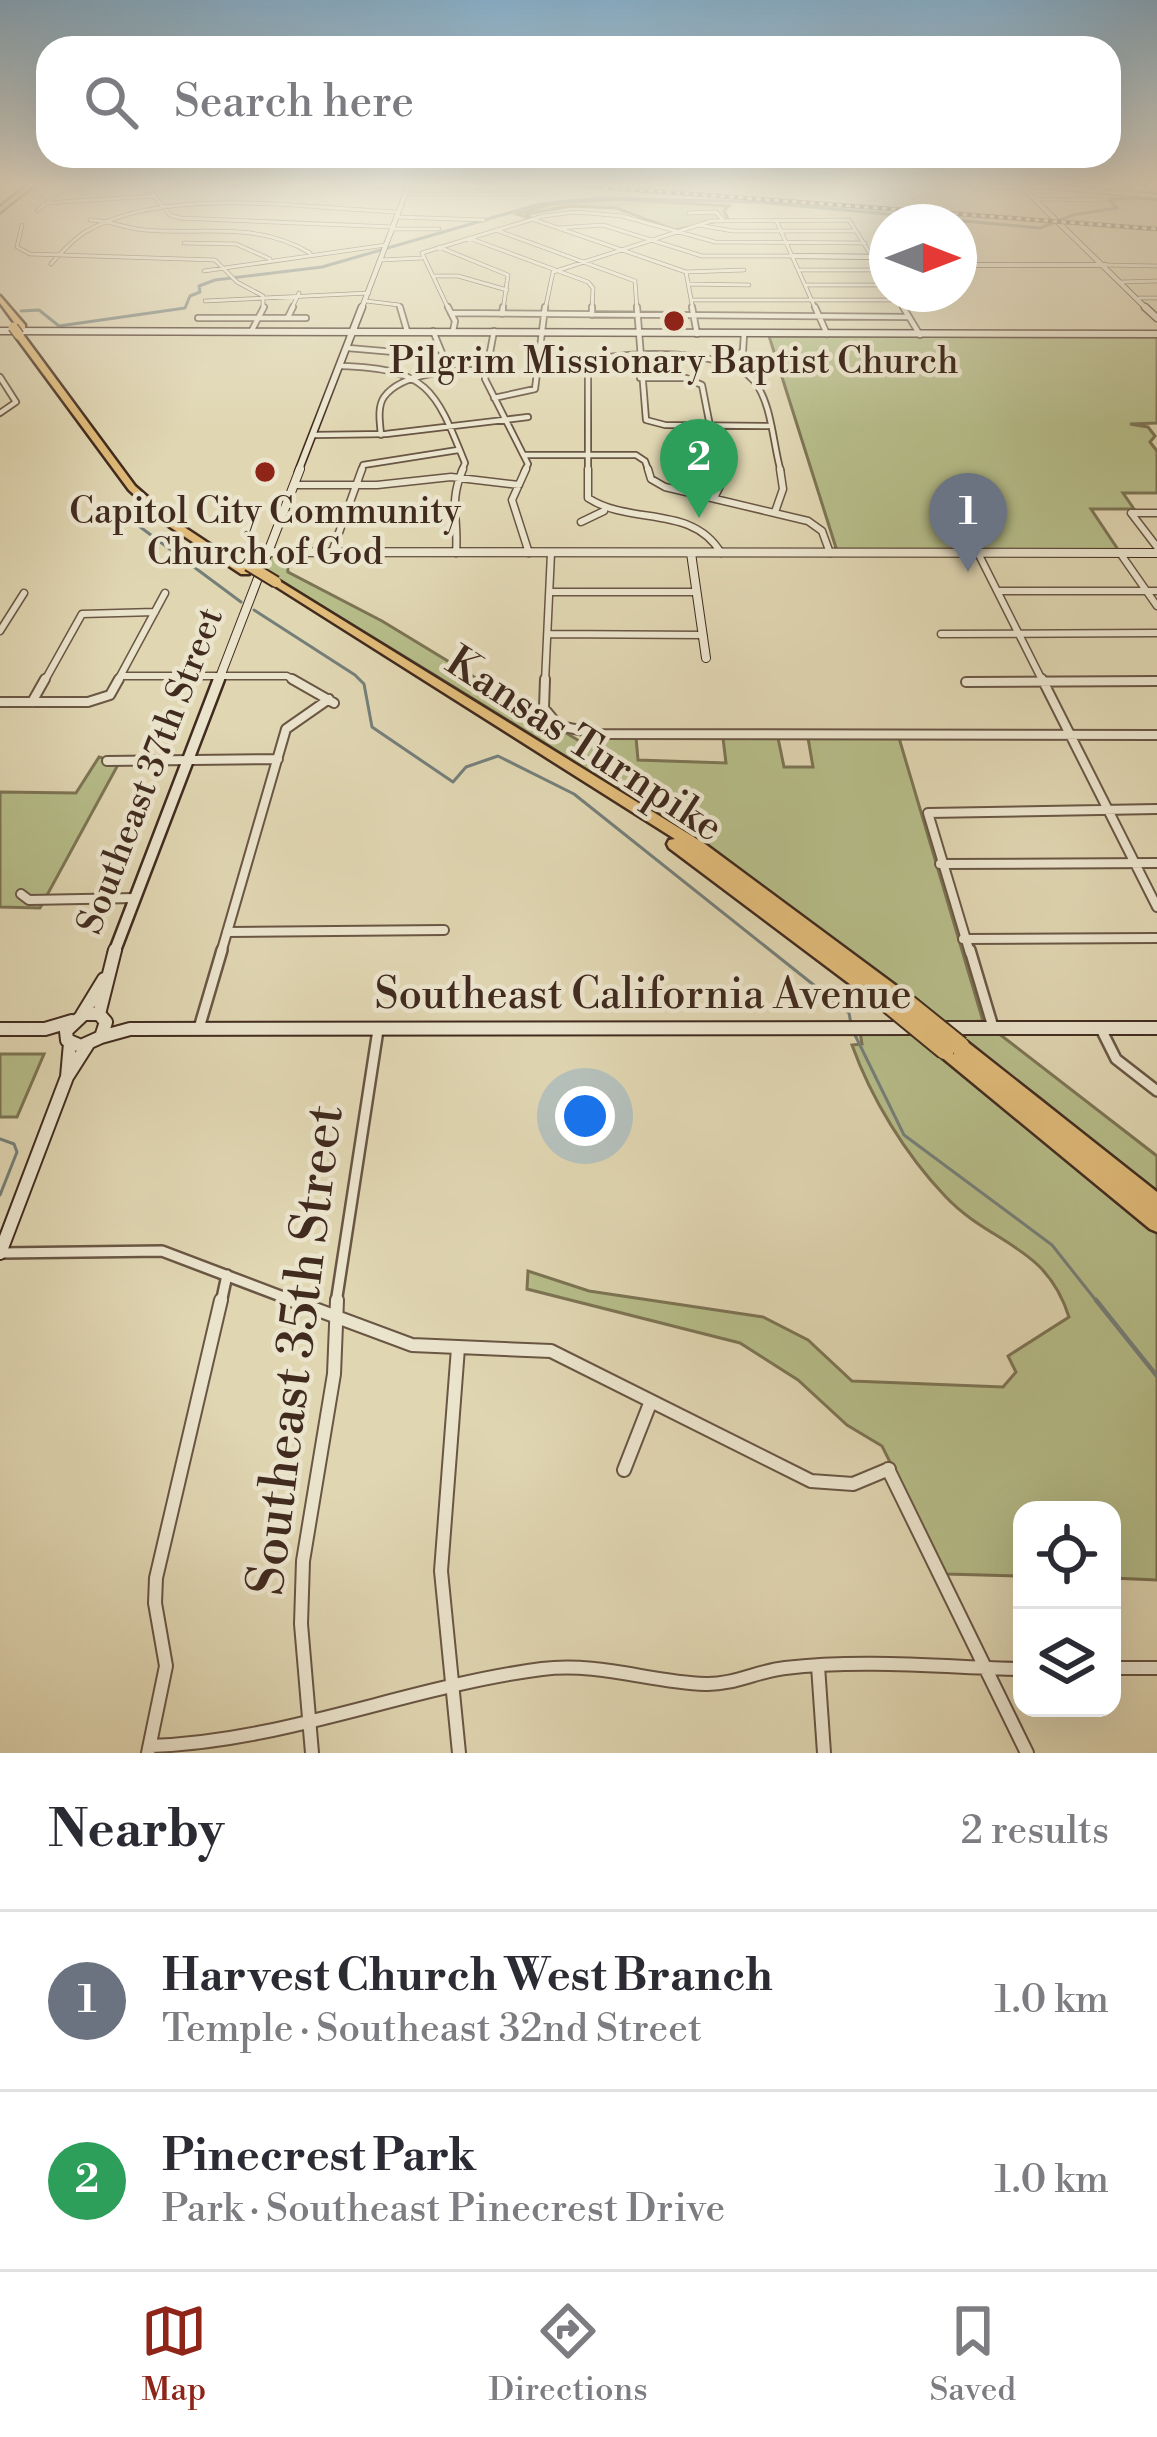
<!DOCTYPE html>
<meta charset="utf-8">
<style>
:root{--surface:#fff;--page:#f2f2f3;--text:#2b2b33;--muted:#7c7c81;--line:#e1e1e2;--accent:#8f2418}
body{margin:0;font-family:"Libre Bodoni",serif;background:var(--page);color:var(--text)}
.controls{position:absolute;right:36px;bottom:36px;display:grid;overflow:hidden;border-radius:24px;box-shadow:0 12px 48px #0002}
.controls button{width:108px;height:108px;display:grid;place-items:center;padding:0;border:0;border-bottom:3px solid var(--line);background:var(--surface);color:var(--text);font:60px sans-serif}
.compass{position:absolute;left:869px;top:204px;width:108px;height:108px;border-radius:50%;background:var(--surface);box-shadow:0 12px 48px #0002;rotate:90deg}
.you{position:absolute;left:585px;top:1116px;width:42px;height:42px;margin:-30px;border:9px solid #fff;border-radius:50%;background:#1a73e8;box-shadow:0 0 0 18px #1a73e833}
.badge{display:grid;place-items:center;width:78px;height:78px;border-radius:50%;background:var(--accent);color:#fff;font-size:39px;font-weight:700}
.pin{position:absolute;translate:-50% -99px;filter:drop-shadow(0 3px 6px #0008)}
.pin::after{content:'';position:absolute;top:63px;width:42px;height:36px;background:inherit;clip-path:polygon(0 0,100% 0,50% 100%)}
.list{margin:0;padding:0;list-style:none}
h2{display:flex;justify-content:space-between;align-items:center;height:156px;margin:0;padding:0 48px;font-size:51px}
h2 small{font-size:39px;font-weight:400;color:var(--muted)}
.list li{display:grid;grid-template-columns:78px 1fr auto;gap:36px;align-items:center;box-sizing:border-box;height:180px;padding:0 48px;border-top:3px solid var(--line)}
.list b{display:block;font-size:45px;white-space:nowrap}
.list p{margin:0;font-size:39px;white-space:nowrap;color:var(--muted)}
.list em{font-size:39px;font-style:normal;color:var(--muted)}
.icon{flex:none;width:66px;height:66px;fill:none;stroke:currentColor;stroke-width:2;stroke-linecap:round;stroke-linejoin:round}
.map{position:relative;flex:none;width:1157px;height:1753px;overflow:hidden}
.search{position:absolute;background:var(--surface);box-shadow:0 12px 48px #0002;left:36px;right:36px;top:36px;height:132px;display:flex;align-items:center;gap:30px;box-sizing:border-box;padding:0 42px;border-radius:36px;color:var(--muted);font-size:45px}
.sheet{height:516px;background:var(--surface)}
nav{display:flex;justify-content:space-around;align-items:center;box-sizing:border-box;height:168px;border-top:3px solid var(--line);background:var(--surface);font-size:33px;color:var(--muted)}
nav a{display:grid;justify-items:center;gap:6px}
nav .on{color:var(--accent)}
.map>svg:first-child{display:block}
.green{fill:#b6bd89;stroke:#7c7454;stroke-width:3}
.lines{fill:none;stroke-linecap:round;stroke-linejoin:round}
.stream-far1{stroke:#757f7a;stroke-width:3}
.stream{stroke:#757f7a;stroke-width:4.5}
.street-far5-casing{stroke:#695644;stroke-width:4.5}
.street-far4-casing{stroke:#695644;stroke-width:8}
.street-far3-casing{stroke:#695644;stroke-width:9}
.street-far2-casing{stroke:#695644;stroke-width:12}
.street-far1-casing{stroke:#695644;stroke-width:14}
.street-casing{stroke:#695644;stroke-width:16}
.secondary-far4-casing{stroke:#412b1f;stroke-width:6}
.secondary-far3-casing{stroke:#412b1f;stroke-width:9}
.secondary-far2-casing{stroke:#412b1f;stroke-width:10}
.secondary-far1-casing{stroke:#412b1f;stroke-width:15}
.secondary-casing{stroke:#412b1f;stroke-width:16}
.highway-casing{stroke:#412b1f;stroke-width:5}
.street-far5{stroke:#ebe4cd;stroke-width:3}
.street-far4{stroke:#ebe4cd;stroke-width:4.5}
.street-far3{stroke:#ebe4cd;stroke-width:6}
.street-far2{stroke:#ebe4cd;stroke-width:8}
.street-far1{stroke:#ebe4cd;stroke-width:9}
.street{stroke:#ebe4cd;stroke-width:12}
.secondary-far4{stroke:#ebe4cd;stroke-width:4.5}
.secondary-far3{stroke:#ebe4cd;stroke-width:6}
.secondary-far2{stroke:#ebe4cd;stroke-width:8}
.secondary-far1{stroke:#ebe4cd;stroke-width:10}
.secondary{stroke:#ebe4cd;stroke-width:12}
.highway{fill:#e0bb79;fill-rule:evenodd}
.rail-casing{stroke:#412b1f;stroke-width:4.5}
.rail{stroke:#ebe4cd;stroke-width:3;stroke-dasharray:4.5;stroke-linecap:butt}
.highway-bridge-far2-casing{stroke:#412b1f;stroke-width:12;stroke-linecap:butt}
.highway-bridge-far1-casing{stroke:#412b1f;stroke-width:14;stroke-linecap:butt}
.highway-bridge-casing{stroke:#412b1f;stroke-width:22;stroke-linecap:butt}
.highway-bridge-far2{stroke:#e0bb79;stroke-width:9}
.highway-bridge-far1{stroke:#e0bb79;stroke-width:10}
.highway-bridge{stroke:#e0bb79;stroke-width:18}
.poi-dot{fill:#8f2418;stroke:#ebe4cd;stroke-width:4.5}
.labels{text-anchor:middle;dominant-baseline:central;stroke-width:9;stroke-linejoin:round;paint-order:stroke}
.far-poi-label{font-size:36px;fill:#412b1f;stroke:#ebe4cd}
.far-street-label{font-size:36px;fill:#412b1f;stroke:#ebe4cd}
.street-label{font-size:42px;fill:#412b1f;stroke:#ebe4cd}
.near-street-label{font-size:51px;fill:#412b1f;stroke:#ebe4cd}
</style>
<div class="map">
<svg width="1157" height="1753" viewBox="0 0 1157 1753">
<rect width="100%" height="100%" fill="#e0d6b2"/>
<filter id="stains"><feTurbulence type="fractalNoise" baseFrequency=".00167" numOctaves="4"/><feColorMatrix values="0 0 0 0 .2 0 0 0 0 .09 0 0 0 0 .02 0 0 0 .5 -.17"/></filter>
<radialGradient id="worn" r=".72"><stop offset=".6" stop-color="#630" stop-opacity="0"/><stop offset="1" stop-color="#630" stop-opacity=".3"/></radialGradient>
<path class="green" d="M616,199L729,206L724,211L728,219L675,230L616,208L571,206L527,214L532,219L517,214L550,204Z
M769,336L1157,337V423L1130,424L1148,427L1155,436L1150,442L1157,451V493H1123L1134,509H1091L1119,551H837Z
M287,555L288,572L382,621L581,742L586,735L636,737L638,760L726,763L723,738H778L784,767H813L808,738H899L983,1021L940,1024C730,852 497,711 264,572L270,556Z
M99,757L119,763L40,908L0,907V792L76,793Z
M860,1032H914L1157,1232V1580L1112,1578V1510H1022V1576L946,1574L882,1446L847,1425L798,1380L740,1343L527,1289L528,1271L589,1291L763,1317L808,1340L852,1381L1003,1387L1016,1372L1008,1356L1069,1317C1046,1244 991,1245 945,1196C905,1154 871,1098 852,1045L862,1044Z
M998,1033L1157,1156V1195L1040,1098L953,1034Z
M0,1054H44L17,1117H0Z"/>
<g class="lines">
<path class="stream-far1" d="M21,311L39,310L59,326L185,308L190,296L200,292L199,286L215,280L322,267L540,204L601,198L758,202L1040,228L1073,215L1117,208L1109,199H1157
M116,509L241,602
M254,610L355,675L364,684L372,727L453,782L466,767L498,756L574,794L849,1013L851,1024
M854,1033L904,1135L1052,1245L1098,1303
M0,1139L14,1144L17,1152L0,1195"/>
<path class="stream" d="M1096,1300L1157,1376"/>
<defs>
<path id="street-far5" d="M118,182L150,191L170,215L180,218L393,227
M310,182L408,187
M499,182L537,185
M451,187L527,189
M906,187L914,198
M65,189H83
M405,194H532L537,185
M1036,199L1099,200
M46,203L155,196
M37,211L71,182
M689,213L716,212L723,220
M397,217L484,220
M535,220L686,272L693,310
M776,220L816,310
M99,221L90,220C109,220 126,229 145,230C204,235 257,221 310,253
M22,225L17,247L30,254L215,260L237,282L263,296V310
M698,225L733,231H856
M558,228L603,225L702,256H792
M393,229H439
M496,230L635,281L637,310
M469,238L588,282L593,288L592,310
M184,243L236,244L270,259
M439,247L508,275L503,310
M381,260L422,258
M51,264C61,253 72,240 85,232C166,184 307,209 398,212
M1105,265L1157,266
M798,270H880
M204,271L386,245
M686,272L744,270
M433,276H458L507,290
M1122,282L1157,281
M690,284L749,285
M805,285H887
M895,294L904,310
M1139,298H1157
M692,300H899
M205,301L369,293
M366,301L399,305L401,310
M291,310L299,293
M449,310L422,253L543,216L576,212L622,216L715,242L865,243
M545,310L553,272L711,221L849,220L887,280"/>
<path id="street-far4" d="M400,307L407,331
M448,307L455,321L453,331
M637,307L646,420L665,425L768,426
M692,307L697,334
M815,307L827,334
M903,307L920,335
M451,313L909,317
M502,314L503,307
M592,315V307
M288,317L293,307
M198,318H306
M252,330L264,307
M433,331L449,370
M494,331L485,379L528,464L524,472
M348,348L406,353L439,349
M726,362L743,351L744,334
M341,366C428,369 435,388 465,463L461,472
M0,377L16,402L0,413
M640,378H686L702,385L719,472
M494,398L535,389L545,307
M314,435L386,434L528,417
M381,435C380,423 377,407 384,397C403,371 457,370 485,370
M524,455H636L645,461L649,472
M361,472L363,465L458,450
M588,472V361C626,351 726,347 754,381C772,403 773,445 781,472"/>
<path id="street-far3" d="M526,469L512,500L529,553
M588,469V498C631,526 692,504 721,553
M648,469L651,479L665,487L808,521L822,531L830,553
M294,485H377L451,477L519,485
M714,498L721,484L718,469
M775,512L783,489L780,469
M1131,513L1157,547
M1133,513H1157
M344,518L394,515
M581,522L604,511
M332,552L362,469
M456,553C459,517 448,504 463,469
M978,553L1043,682
M1120,553L1157,606
M998,591H1157
M550,592H696
M0,631L24,593
M548,634L703,635
M941,634L1157,633
M124,676H287L297,682
M44,682L82,614L155,612
M117,682L165,593
M545,682L551,553
M1020,682L1157,681"/>
<path id="street-far2" d="M292,679L334,703
M545,679L544,708L559,726L600,734L1157,735
M1042,679L1157,907
M966,682L1157,681
M0,702H88L110,695L119,679
M32,702L45,679
M107,761L278,759
M940,864L1157,863
M21,894L29,900L135,898
M227,932L444,930
M963,939L1157,938
M221,953L286,729L329,699
M970,953L928,813L1157,809"/>
<path id="street-far1" d="M970,950L993,1027
M199,1028L222,950
M1101,1029L1116,1059L1157,1091
M1,1253L162,1251L299,1303
M221,1303L227,1275
M336,1303L378,1030"/>
<path id="street" d="M291,1300L412,1345L551,1351L811,1481L853,1484L889,1469
M458,1348L441,1571L459,1753
M888,1469L1027,1753
M624,1470L651,1401
M818,1666L824,1753
M1112,1668H1157
M150,1746C284,1742 410,1686 542,1669C599,1662 650,1682 705,1684C733,1685 758,1671 785,1668C863,1659 944,1667 1022,1669
M148,1753L166,1666L155,1603L156,1578L221,1300
M312,1753L301,1624L303,1561L334,1374L337,1300"/>
<path id="secondary-far4" d="M582,182L1053,187L1157,196
M1020,185L1148,310
M792,256L887,257
M959,265H1105
M361,310L410,182"/>
<path id="secondary-far3" d="M1145,307L1157,318
M0,331L1157,334
M298,472L362,307"/>
<path id="secondary-far2" d="M268,552L1157,553
M691,553L706,658
M218,682L300,469"/>
<path id="secondary-far1" d="M114,953L219,679"/>
<path id="secondary" d="M84,1014H99L106,1022L101,1037L81,1046L67,1040L66,1031Z
M99,1014L115,950
M82,1015L104,979
M943,1028H1157
M0,1029H45L72,1021
M101,1037L130,1029L918,1028
M67,1077L70,1043
M0,1253L67,1077L88,1044"/>
<path id="highway" d="M31,182H38L0,212V207Z
M0,296L25,325V329H19L0,303Z
M16,333H22L135,486L175,521L249,570V574H241L167,525L129,490L16,337Z
M276,579L705,844L914,999L916,1004L914,1009L908,1011L897,1005L895,1009L889,1011L883,1009L669,848L667,844L669,840L675,839L272,584V580Z
M960,1039L966,1041L1157,1192V1232L1150,1229L939,1055L936,1050L939,1045L945,1043L952,1045L954,1041Z"/>
</defs>
<use href="#street-far5" class="street-far5-casing"/>
<use href="#street-far4" class="street-far4-casing"/>
<use href="#street-far3" class="street-far3-casing"/>
<use href="#street-far2" class="street-far2-casing"/>
<use href="#street-far1" class="street-far1-casing"/>
<use href="#street" class="street-casing"/>
<use href="#secondary-far4" class="secondary-far4-casing"/>
<use href="#secondary-far3" class="secondary-far3-casing"/>
<use href="#secondary-far2" class="secondary-far2-casing"/>
<use href="#secondary-far1" class="secondary-far1-casing"/>
<use href="#secondary" class="secondary-casing"/>
<use href="#highway" class="highway-casing"/>
<use href="#street-far5" class="street-far5"/>
<use href="#street-far4" class="street-far4"/>
<use href="#street-far3" class="street-far3"/>
<use href="#street-far2" class="street-far2"/>
<use href="#street-far1" class="street-far1"/>
<use href="#street" class="street"/>
<use href="#secondary-far4" class="secondary-far4"/>
<use href="#secondary-far3" class="secondary-far3"/>
<use href="#secondary-far2" class="secondary-far2"/>
<use href="#secondary-far1" class="secondary-far1"/>
<use href="#secondary" class="secondary"/>
<use href="#highway" class="highway"/>
<defs>
<path id="rail" d="M532,182L1157,229"/>
</defs>
<use href="#rail" class="rail-casing"/>
<use href="#rail" class="rail"/>
<defs>
<path id="highway-bridge-far2" d="M13,327L19,335"/>
<path id="highway-bridge-far1" d="M248,565L276,582"/>
<path id="highway-bridge" d="M889,1004L945,1050
M908,1004L960,1046"/>
</defs>
<use href="#highway-bridge-far2" class="highway-bridge-far2-casing"/>
<use href="#highway-bridge-far1" class="highway-bridge-far1-casing"/>
<use href="#highway-bridge" class="highway-bridge-casing"/>
<use href="#highway-bridge-far2" class="highway-bridge-far2"/>
<use href="#highway-bridge-far1" class="highway-bridge-far1"/>
<use href="#highway-bridge" class="highway-bridge"/>
</g>
<linearGradient id="sky" x2="0" y2="1"><stop stop-color="#88b5d4"/><stop offset="0.43" stop-color="#f1eddc"/><stop offset="1" stop-color="#f1eddc" stop-opacity="0"/></linearGradient>
<rect width="1157" height="428" fill="url(#sky)"/>
<g class="poi-dot">
<circle cx="674" cy="321" r="12"/>
<circle cx="265" cy="472" r="12"/>
</g>
<g class="labels">
<g class="far-poi-label">
<text x="674" y="362">Pilgrim Missionary Baptist Church</text>
<text x="265" y="512">Capitol City Community<tspan x="265" dy="41">Church of God</tspan></text>
</g>
<g class="far-street-label">
<text transform="translate(151 771) rotate(-69)">Southeast 37th Street</text>
</g>
<g class="street-label">
<text transform="translate(584 745) rotate(33)">Kansas Turnpike</text>
<text x="643" y="995">Southeast California Avenue</text>
</g>
<g class="near-street-label">
<text transform="translate(297 1350) rotate(-83)">Southeast 35th Street</text>
</g>
</g>
<rect width="100%" height="100%" filter="url(#stains)"/>
<rect width="100%" height="100%" fill="url(#worn)"/>
</svg>
<div class="controls">
<button><svg class="icon" aria-label="locate" viewBox="0 0 24 24"><circle cx="12" cy="12" r="6"/><path d="M12 2v4M12 18v4M2 12h4M18 12h4"/></svg></button>
<button><svg class="icon" aria-label="layers" viewBox="0 0 24 24"><path d="M12 4l9 5-9 5-9-5zM3 14l9 5 9-5"/></svg></button>
</div>
<svg class="compass" viewBox="-18 -18 36 36"><path d="M0-13l5 13h-10z" fill="#e53935"/><path d="M0 13l5-13h-10z" fill="#7c7c81"/></svg>
<div class="you"></div>
<div class="pin badge" style="left:968px;top:572px;background:#6b7280">1</div>
<div class="pin badge" style="left:699px;top:518px;background:#2e9e5b">2</div>
<div class="search"><svg class="icon" aria-label="search" viewBox="0 0 24 24"><circle cx="10" cy="10" r="6"/><path d="M15 15l6 6"/></svg>Search here</div>
</div>
<section class="sheet">
<h2>Nearby<small>2 results</small></h2>
<ul class="list">
<li><span class="badge" style="background:#6b7280">1</span><div><b>Harvest Church West Branch</b><p>Temple · Southeast 32nd Street</p></div><em>1.0 km</em></li>
<li><span class="badge" style="background:#2e9e5b">2</span><div><b>Pinecrest Park</b><p>Park · Southeast Pinecrest Drive</p></div><em>1.0 km</em></li>
</ul>
</section>
<nav>
<a class="on"><svg class="icon" aria-label="map" viewBox="0 0 24 24"><path d="M3 6l6-2 6 2 6-2v14l-6 2-6-2-6 2zM9 4v14M15 6v14"/></svg>Map</a>
<a><svg class="icon" aria-label="directions" viewBox="0 0 24 24"><path d="M12 3l9 9-9 9-9-9zM9 14v-3h6M13 9l2 2-2 2"/></svg>Directions</a>
<a><svg class="icon" aria-label="saved" viewBox="0 0 24 24"><path d="M7 4h10v16l-5-4-5 4z"/></svg>Saved</a>
</nav>
